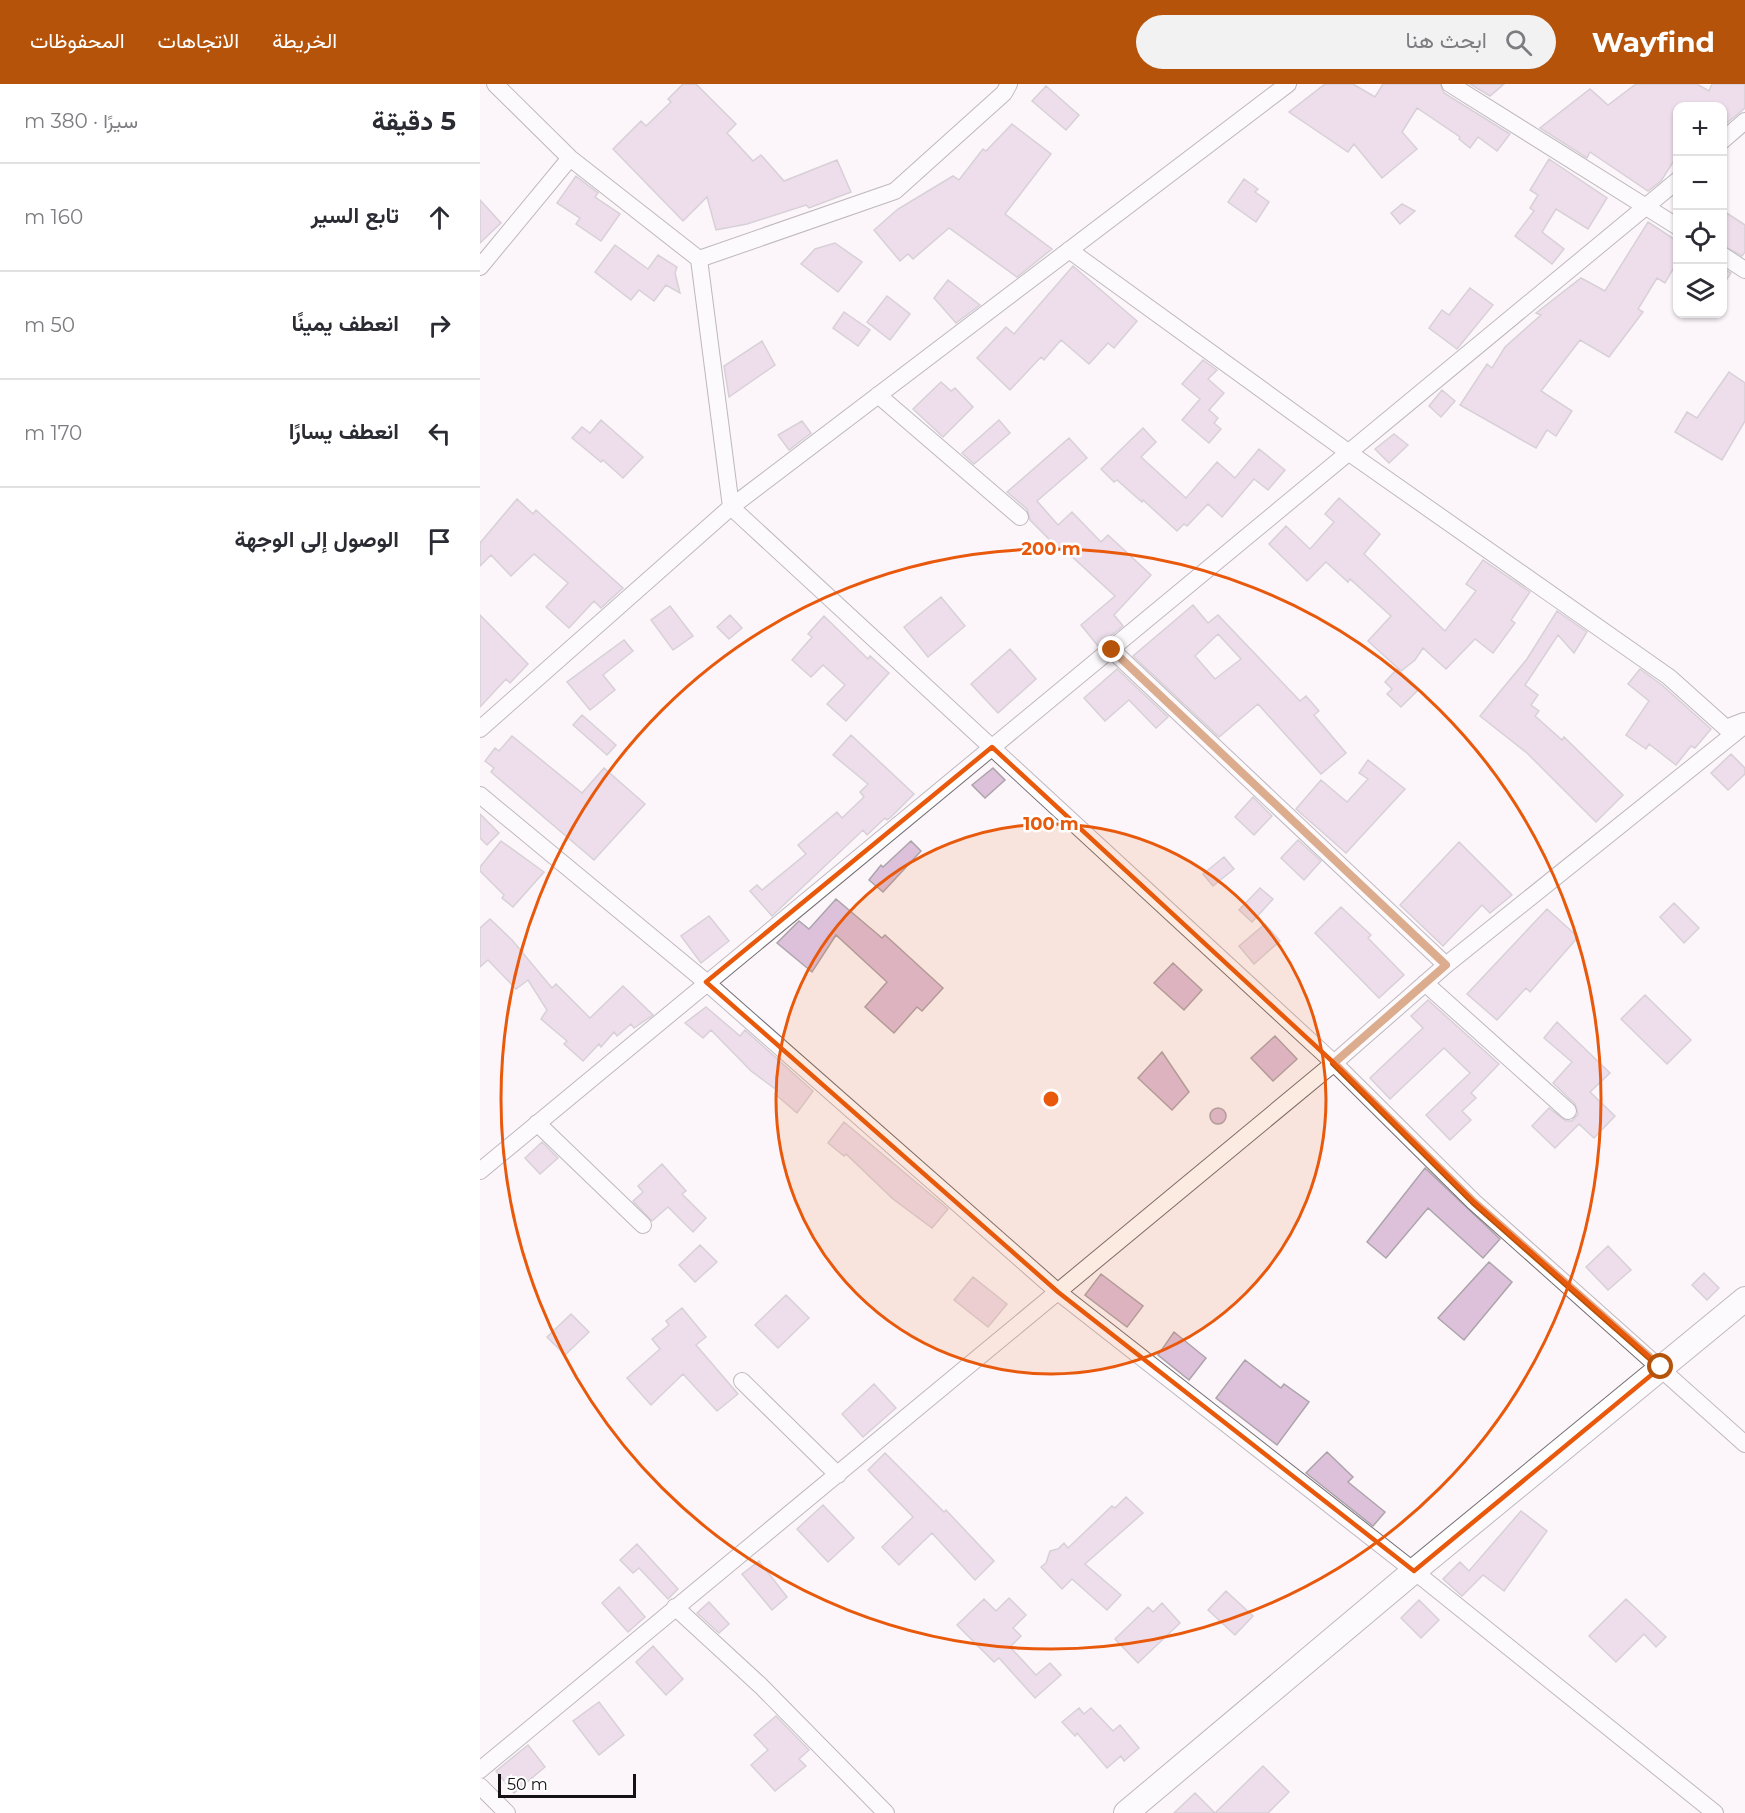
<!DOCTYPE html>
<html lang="ar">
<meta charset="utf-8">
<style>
:root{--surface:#fff;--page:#f2f2f3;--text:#2b2b33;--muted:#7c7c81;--line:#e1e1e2;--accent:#b45309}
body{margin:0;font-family:Montserrat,Vazirmatn,sans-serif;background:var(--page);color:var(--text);direction:rtl}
.controls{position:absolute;right:18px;top:18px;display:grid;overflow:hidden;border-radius:12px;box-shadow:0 2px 4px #0004}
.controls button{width:54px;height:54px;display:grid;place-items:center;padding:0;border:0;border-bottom:2px solid var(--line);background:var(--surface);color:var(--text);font:30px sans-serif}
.scale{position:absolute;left:18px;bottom:15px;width:138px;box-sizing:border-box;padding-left:6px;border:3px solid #141214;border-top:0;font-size:16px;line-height:21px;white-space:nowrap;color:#141214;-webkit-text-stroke:4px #fff;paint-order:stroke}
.stop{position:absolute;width:18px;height:18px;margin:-14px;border:4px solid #b45309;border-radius:50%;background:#fff}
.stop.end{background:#b45309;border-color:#fff;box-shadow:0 2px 6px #0008}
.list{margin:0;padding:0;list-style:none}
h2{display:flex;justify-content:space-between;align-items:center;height:78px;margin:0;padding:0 24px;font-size:26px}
h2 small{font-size:20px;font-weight:400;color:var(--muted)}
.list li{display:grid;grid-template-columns:39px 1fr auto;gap:18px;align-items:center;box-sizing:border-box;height:108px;padding:0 24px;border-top:2px solid var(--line)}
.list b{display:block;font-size:22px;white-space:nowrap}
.list em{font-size:20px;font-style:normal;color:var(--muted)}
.icon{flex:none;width:33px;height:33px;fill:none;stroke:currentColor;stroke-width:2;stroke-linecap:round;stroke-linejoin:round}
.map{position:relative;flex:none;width:1265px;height:1729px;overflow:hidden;direction:ltr}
header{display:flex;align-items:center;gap:36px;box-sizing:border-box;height:84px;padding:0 30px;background:var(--accent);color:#fff}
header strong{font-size:28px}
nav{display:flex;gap:33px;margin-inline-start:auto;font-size:21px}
.search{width:420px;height:54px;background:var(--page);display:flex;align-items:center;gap:15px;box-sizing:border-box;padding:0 21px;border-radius:33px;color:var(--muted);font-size:22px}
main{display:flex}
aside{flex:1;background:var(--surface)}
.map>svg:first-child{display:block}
.building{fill:#ddc0da;stroke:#aba5aa;stroke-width:1.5;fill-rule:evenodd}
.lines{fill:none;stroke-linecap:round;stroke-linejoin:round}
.minor-casing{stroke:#746e73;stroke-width:18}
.secondary-casing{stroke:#746e73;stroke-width:26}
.minor{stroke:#fff;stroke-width:16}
.secondary{stroke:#fff;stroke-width:24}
.route{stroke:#b45309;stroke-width:8}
.marked{fill:none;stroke:#e8590c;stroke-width:4.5;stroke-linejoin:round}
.ring{fill:none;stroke:#e8590c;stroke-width:3}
.centre{fill:#e8590c;stroke:#fff;stroke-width:3}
.ring-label{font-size:18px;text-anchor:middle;font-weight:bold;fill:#e8590c;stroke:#fff;stroke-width:5;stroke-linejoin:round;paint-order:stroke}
</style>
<header>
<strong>Wayfind</strong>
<div class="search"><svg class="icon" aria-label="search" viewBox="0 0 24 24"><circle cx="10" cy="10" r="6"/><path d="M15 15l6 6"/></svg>ابحث هنا</div>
<nav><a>الخريطة</a><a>الاتجاهات</a><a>المحفوظات</a></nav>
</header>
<main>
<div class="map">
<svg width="1265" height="1729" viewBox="0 0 1265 1729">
<rect width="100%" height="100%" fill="#fcf6fb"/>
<path class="building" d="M203,0H216L256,40L247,49L273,77L281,71L304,97L357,76L371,108L329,124L326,121L267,140L236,146L227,113L203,137L133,65L161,37L166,42L191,18L188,15Z
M845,0H873L895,13L903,0H960L964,9L1030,50L1017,67L998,53L990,64L979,55L980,53L937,24L922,48L937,65L902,94L874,60L868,68L809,28Z
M990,0H1024L1010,12Z
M1156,0H1217L1229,7L1232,0H1265V24L1242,43V22H1197V72L1181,97L1168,107L1110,68L1107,74L1060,44L1110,5L1128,21Z
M566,2L599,31L586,46L552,17Z
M532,40L571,70L525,130L572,165L537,193L469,144L433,175L428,170L420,177L394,146L418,125L473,92L479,96L503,65L506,67Z
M1069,75L1127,114L1108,145L1076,125L1062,148L1084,165L1072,180L1035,152L1054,127L1050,124L1058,111L1050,106Z
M96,92L118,109L115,113L140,130L121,157L96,140L100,134L77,119Z
M764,95L778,105L775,108L789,118L776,138L748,118Z
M0,116L21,139L0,159Z
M922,120L935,127L920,140L911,129Z
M1242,126L1265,141V168L1262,172L1242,161Z
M1168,138L1197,157V178L1185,199L1177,194L1158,225L1163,228L1129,273L1100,256L1061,307L1092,327L1076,352L1067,346L1056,364L980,321L1007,280L1012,284L1025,263L1061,231L1056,229L1101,194L1125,207Z
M355,159L382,178L358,208L321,180L335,165Z
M135,161L168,185L178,171L197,183L195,189L200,209L186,201L174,217L159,206L151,216L115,188Z
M593,182L657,237L634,264L628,259L609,280L581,256L564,276L561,273L530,306L497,274L526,243L534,250Z
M1242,184L1251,189L1242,202Z
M468,196L500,221L476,239L454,214Z
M990,204L1013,221L977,265L949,244L962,226L969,231Z
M407,212L430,230L410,256L387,238Z
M364,228L390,246L378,262L353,244Z
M282,257L295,281L249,313L244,282Z
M723,276L737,286L728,295L744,309L729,326L738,334L734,339L741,345L729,359L702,336L720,315L702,300Z
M1249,288L1265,299V337L1242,376L1195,348L1207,328L1217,334Z
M461,298L471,307L475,304L493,323L463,353L433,325Z
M962,306L975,317L961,333L949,322Z
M121,336L163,373L143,394L123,376L121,378L92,354L102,343L110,349Z
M519,336L530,349L494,380L482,369Z
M322,337L331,349L309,366L298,351Z
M663,344L676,358L661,373L706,414L737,378L755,394L779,365L805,386L788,406L774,395L742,433L728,420L707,442L704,440L697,447L663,416L662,418L637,396L634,398L621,385Z
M914,350L928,361L909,379L895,365Z
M589,354L607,374L557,417L578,441L592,428L621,458L628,451L671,491L634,531L643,542L618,562L601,541L635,512L589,470L586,472L550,436L547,425L527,408Z
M859,414L900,450L884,470L965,547L996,507L986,500L1003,476L1050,508L1031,536L1035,539L1013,569L995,555L966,585L943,564L935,576L921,587L888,557L911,532L870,495L868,498L846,478L827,497L789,460L806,442L830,465L854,438L845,430Z
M37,415L53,430L56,426L143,504L121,524L114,517L89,544L66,523L88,499L54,470L31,492L11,471L0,482V459Z
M461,513L485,542L448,573L424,543Z
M713,521L728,539L738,531L820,617L826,612L839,627L834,631L866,669L841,690L778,620L739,653L653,572ZM738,550L761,575L735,595L715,572Z
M190,522L213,552L193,566L171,536Z
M1077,527L1107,548L1094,569L1078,551L1045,601L1058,611L1051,621L1059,627L1055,632L1082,656L1084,653L1143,711L1116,738L1047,669L1000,632L1047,575Z
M0,531L48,580L30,599L26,595L0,623Z
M250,531L262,544L249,555L237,543Z
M344,532L388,575L390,572L409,589L366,637L347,620L365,601L343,581L331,593L312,576L332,553L328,550Z
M144,556L153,567L123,591L135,606L110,626L87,598Z
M530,565L556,595L518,629L491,600Z
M637,585L688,633L676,644L649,616L625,637L604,614Z
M917,585L939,605L921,623L907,610L912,605L905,598Z
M1160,585L1182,601L1231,645L1215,664L1211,662L1196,681L1169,660L1166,665L1146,651L1169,617L1148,600Z
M102,631L136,661L127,671L93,641Z
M371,651L434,710L411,733L407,736L405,734L387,751L383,746L292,832L270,807L277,801L282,806L326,770L318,761L357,728L362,734L384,713L380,708L388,700L353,671Z
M32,652L102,709L124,684L165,720L114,776L11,688L14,684L5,677L15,664L19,667Z
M1251,670L1265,684V690L1248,706L1231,689Z
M888,676L925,705L866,769L816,725L841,696L867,718L888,695L879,689Z
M513,684L525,696L505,714L492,701Z
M773,713L792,732L774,751L755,733Z
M0,730L19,749L7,761L0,754Z
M818,756L841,777L824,796L801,774Z
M21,757L64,788L33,823L22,814L24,811L0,787V783Z
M431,757L441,767L403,808L389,796L401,781L403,783Z
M979,758L1032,811L1010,829L1002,821L963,862L920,821Z
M744,773L754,785L733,802L723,790Z
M780,804L793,815L772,838L759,826Z
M356,815L402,854L405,851L463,904L442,927L437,923L414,949L385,923L407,898L356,851L332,888L297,859L319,837L329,845Z
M1194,819L1219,844L1204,859L1180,833Z
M861,823L891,851L888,854L924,891L899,914L835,849Z
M1067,825L1098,853L1050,908L1046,904L1017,936L987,910Z
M229,832L249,857L221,879L201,852Z
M10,835L32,856L72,904L76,900L110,934L143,902L173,931L154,944L151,940L137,952L134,948L121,963L119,960L103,977L84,960L87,957L61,935L67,926L48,896L36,905L8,876L0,883V844Z
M785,840L800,857L774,880L759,862Z
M693,879L722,906L704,926L674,899Z
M1165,911L1211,956L1187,980L1141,935Z
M948,916L1019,980L991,1009L996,1014L982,1027L991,1036L970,1056L946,1031L990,989L964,964L910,1015L890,994L943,944L931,932Z
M226,923L260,952L265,946L333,1007L317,1029L295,1010L298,1007L271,987L231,946L223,954L205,939Z
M1077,938L1130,989L1110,1008L1135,1032L1114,1054L1099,1040L1075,1064L1052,1042L1069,1024L1086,1037H1092L1098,1030L1095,1020L1073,999L1092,978L1064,954Z
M795,952L817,975L793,997L771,974Z
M682,968L709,1008L692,1026L658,994Z
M730 1032a8 8 0 1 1 16 0a8 8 0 1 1-16 0Z
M364,1038L468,1125L452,1144L413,1115L366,1070L364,1072L348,1059Z
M62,1058L78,1074L60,1090L45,1074Z
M182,1080L206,1107L202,1110L226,1134L213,1148L188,1123L172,1137L153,1117L163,1108L158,1102Z
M945,1084L1020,1155L1003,1174L948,1124L906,1174L887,1158Z
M220,1161L237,1178L215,1198L199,1181Z
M1128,1162L1151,1186L1128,1206L1106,1183Z
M1009,1178L1032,1198L984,1256L958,1234Z
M1224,1189L1239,1204L1227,1216L1212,1201Z
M621,1190L663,1222L647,1243L605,1211Z
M493,1193L527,1220L508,1243L474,1216Z
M306,1211L329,1234L298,1264L275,1241Z
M202,1224L226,1253L216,1261L258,1310L237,1327L203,1290L171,1321L147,1294L180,1265L172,1255L189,1241L186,1237Z
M91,1230L109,1248L85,1271L67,1253Z
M694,1248L726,1274L709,1296L678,1271Z
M765,1276L801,1304L804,1300L829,1318L797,1361L736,1314Z
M394,1300L416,1324L383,1353L362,1330Z
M847,1368L873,1393L868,1398L905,1428L893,1442L826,1389Z
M405,1369L464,1428L466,1426L514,1477L495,1496L452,1449L419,1481L402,1463L433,1433L388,1386Z
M646,1413L663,1429L605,1480L641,1511L627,1526L592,1495L582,1505L561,1483L566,1479L570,1467L578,1465L584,1459L588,1464L632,1422L635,1424Z
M343,1421L374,1454L348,1478L317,1445Z
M1041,1427L1067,1447L1024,1507L1003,1491L982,1512L963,1495L980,1478L989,1487Z
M157,1460L198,1505L188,1515L159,1484L153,1489L140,1476Z
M279,1477L307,1513L292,1526L262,1490Z
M139,1503L165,1533L148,1548L122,1519Z
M746,1507L773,1532L755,1551L728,1526Z
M529,1514L546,1531L533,1544L541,1552L530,1563L556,1591L570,1579L581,1591L555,1614L519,1574L514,1578L477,1541L504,1515L516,1527Z
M1146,1515L1186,1553L1176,1563L1164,1550L1136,1578L1109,1552Z
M939,1516L959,1536L941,1554L921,1534Z
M229,1518L249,1540L239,1549L217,1529Z
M682,1519L700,1539L658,1579L635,1555L668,1523L673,1528Z
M173,1562L203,1595L186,1611L156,1578Z
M119,1618L144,1651L119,1671L93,1637Z
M599,1624L604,1630L611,1624L633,1647L640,1641L659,1664L644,1677L641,1672L627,1684L597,1649L595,1652L582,1638Z
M296,1632L329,1666L319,1675L326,1682L295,1707L271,1681L288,1666L274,1651Z
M48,1661L65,1683L34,1709L16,1687Z
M783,1682L809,1708L788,1729H694L715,1709L735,1729Z"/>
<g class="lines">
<defs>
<path id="minor" d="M15,0L90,74L219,175L415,107L524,9L529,0
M970,0L1198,143
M1242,57L1265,37
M589,166L868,368L1189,593L1246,644L1264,637
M1242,171L1265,186
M219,175L251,423L854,979L994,1118L1265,1360
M0,183L90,74
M398,311L540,433
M632,566L966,881
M0,645L251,423L808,0
M0,711L226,898L578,1208L934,1487L1235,1729
M945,899L1088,1027
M57,1039L163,1141
M0,1087L1198,96
M262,1297L358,1391
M195,1523L281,1602L406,1729
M0,1686L854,979L966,881L1265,641
M0,1702L27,1729"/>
<path id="secondary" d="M646,1729L934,1487L1265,1215"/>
</defs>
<use href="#minor" class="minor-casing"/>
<use href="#secondary" class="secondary-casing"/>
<use href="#minor" class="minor"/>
<use href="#secondary" class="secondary"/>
</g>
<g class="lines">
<path class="route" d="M632,566L966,881L854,979L994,1118L1181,1283"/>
</g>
<path d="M0 0H1265V1729H0ZM512,663L854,979L994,1118L1181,1283L934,1487L578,1208L226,898Z" fill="#fcf6fb" fill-opacity=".55" fill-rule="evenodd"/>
<path class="marked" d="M512,663L854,979L994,1118L1181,1283L934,1487L578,1208L226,898Z"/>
<circle cx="571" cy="1015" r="275" fill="#e8590c" fill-opacity=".12"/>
<g class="ring">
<circle cx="571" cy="1015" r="275"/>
<circle cx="571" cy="1015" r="550"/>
</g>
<circle cx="571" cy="1015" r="9" class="centre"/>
<g class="ring-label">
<text x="571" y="471">200 m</text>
<text x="571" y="746">100 m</text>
</g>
</svg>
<div class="controls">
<button>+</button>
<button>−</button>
<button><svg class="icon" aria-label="locate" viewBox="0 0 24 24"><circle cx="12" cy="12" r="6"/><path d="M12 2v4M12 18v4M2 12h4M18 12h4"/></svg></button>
<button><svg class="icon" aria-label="layers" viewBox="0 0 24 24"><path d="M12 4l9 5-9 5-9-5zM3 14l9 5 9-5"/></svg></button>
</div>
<div class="scale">50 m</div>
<div class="stop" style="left:1181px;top:1283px"></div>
<div class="stop end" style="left:632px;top:566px"></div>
</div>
<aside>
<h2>5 دقيقة<small>سيرًا · 380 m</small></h2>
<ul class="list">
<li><svg class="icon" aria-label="ahead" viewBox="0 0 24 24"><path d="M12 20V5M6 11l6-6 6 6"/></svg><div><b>تابع السير</b></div><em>160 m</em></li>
<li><svg class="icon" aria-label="right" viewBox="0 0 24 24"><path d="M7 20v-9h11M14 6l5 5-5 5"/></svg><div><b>انعطف يمينًا</b></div><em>50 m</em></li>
<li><svg class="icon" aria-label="left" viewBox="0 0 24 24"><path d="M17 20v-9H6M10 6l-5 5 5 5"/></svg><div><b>انعطف يسارًا</b></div><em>170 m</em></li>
<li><svg class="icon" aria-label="arrive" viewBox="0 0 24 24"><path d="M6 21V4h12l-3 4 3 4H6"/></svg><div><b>الوصول إلى الوجهة</b></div></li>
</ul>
</aside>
</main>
